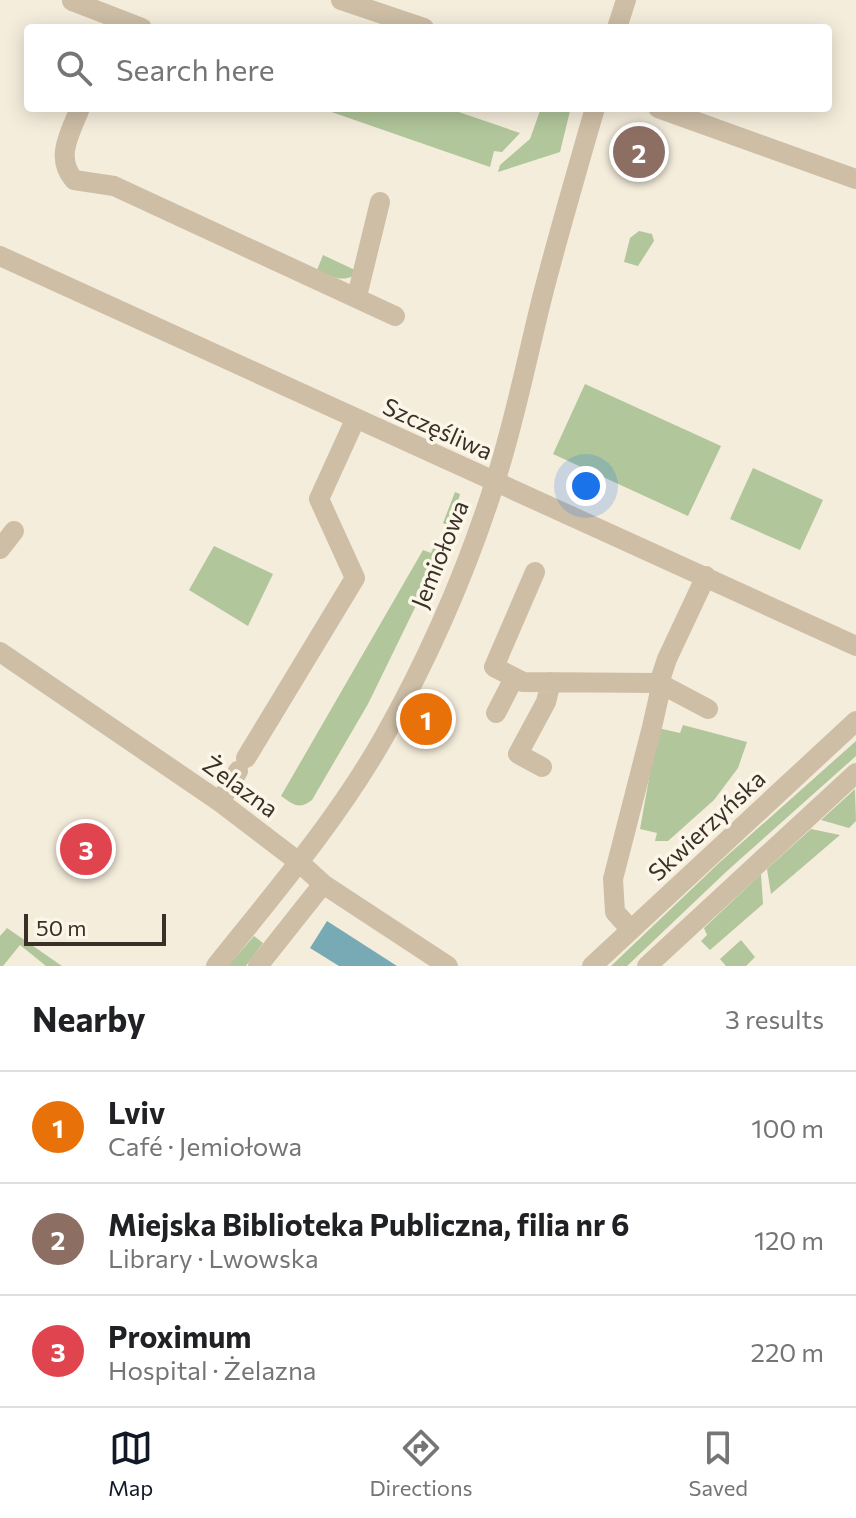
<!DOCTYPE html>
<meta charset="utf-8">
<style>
:root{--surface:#fff;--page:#f6f6f6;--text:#202124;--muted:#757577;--line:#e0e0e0;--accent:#111827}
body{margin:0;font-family:Commissioner,sans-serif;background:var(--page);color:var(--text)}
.scale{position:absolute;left:24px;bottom:20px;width:142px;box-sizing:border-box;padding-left:8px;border:4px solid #3a3028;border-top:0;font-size:22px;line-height:28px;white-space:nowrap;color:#3a3028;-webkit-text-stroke:6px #fcf6e9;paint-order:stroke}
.you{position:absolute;left:586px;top:486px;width:28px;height:28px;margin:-20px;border:6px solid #fff;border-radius:50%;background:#1a73e8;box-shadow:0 0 0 12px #1a73e833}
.badge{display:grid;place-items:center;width:52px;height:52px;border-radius:50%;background:var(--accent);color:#fff;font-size:26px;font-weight:700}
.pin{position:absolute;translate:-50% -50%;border:4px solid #fff;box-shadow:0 2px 8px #0006}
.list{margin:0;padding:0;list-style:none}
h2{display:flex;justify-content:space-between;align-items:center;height:104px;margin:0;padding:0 32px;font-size:34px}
h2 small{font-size:26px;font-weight:400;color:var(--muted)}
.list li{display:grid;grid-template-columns:52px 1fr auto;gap:24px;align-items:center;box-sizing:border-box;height:112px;padding:0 32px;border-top:2px solid var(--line)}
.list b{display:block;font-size:30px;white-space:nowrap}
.list p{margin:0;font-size:26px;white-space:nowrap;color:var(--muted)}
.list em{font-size:26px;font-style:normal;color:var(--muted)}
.icon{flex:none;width:44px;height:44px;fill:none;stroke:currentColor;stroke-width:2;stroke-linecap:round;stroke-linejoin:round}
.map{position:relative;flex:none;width:856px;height:966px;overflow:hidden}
.search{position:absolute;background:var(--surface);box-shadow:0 4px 20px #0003;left:24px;right:24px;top:24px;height:88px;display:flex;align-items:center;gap:20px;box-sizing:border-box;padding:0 28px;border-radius:8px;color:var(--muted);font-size:30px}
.sheet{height:440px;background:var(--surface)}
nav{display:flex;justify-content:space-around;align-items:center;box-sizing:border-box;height:112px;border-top:2px solid var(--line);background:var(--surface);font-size:22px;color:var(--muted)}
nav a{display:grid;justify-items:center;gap:4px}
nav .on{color:var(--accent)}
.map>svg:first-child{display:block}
.green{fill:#b1c69a}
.water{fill:#78aab5}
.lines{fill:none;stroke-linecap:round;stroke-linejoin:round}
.minor{stroke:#cebea6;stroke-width:20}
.labels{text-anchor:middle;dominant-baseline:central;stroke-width:7;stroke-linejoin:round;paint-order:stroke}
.street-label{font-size:24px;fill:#3a3028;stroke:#fcf6e9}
</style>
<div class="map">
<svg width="856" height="966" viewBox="0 0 856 966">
<rect width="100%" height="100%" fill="#f5eddc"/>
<path class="green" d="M320,108H447L520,133L502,152L494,151L490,167Z
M541,108H568L570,111L560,152L498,172L500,165L530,139Z
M639,231L652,234L654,241L638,266L624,262L630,238Z
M323,255L357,271L355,275C341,283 331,276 317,270Z
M585,384L721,446L688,516L553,454Z
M753,468L823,500L800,550L730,519Z
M455,492L460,494L451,526L428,581L368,704L312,800C299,810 294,805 281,796L423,550L431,553L435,544L441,545L448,526L443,523Z
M214,546L273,574L248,626L189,590Z
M683,725L747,742L738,768L714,800L668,841H655L657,833L640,829L658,728L680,733Z
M856,741V756L727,871L627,966H611L720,862Z
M855,789L856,821L849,828L821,820Z
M811,829L840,835L771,894L767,869Z
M761,874L763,904L710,950L701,941L707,935L704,928Z
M7,928L62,966H46L20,945L3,966H0V936Z
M254,936L263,943L246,966H228Z
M741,940L755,957L746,966H726L720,959Z"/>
<path class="water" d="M327,921L397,966H339L310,948Z"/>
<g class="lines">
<path class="minor" d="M341,0L424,28
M72,1L142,28
M617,28L626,0
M80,108C71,132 54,157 74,180L114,186L395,316
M658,108L856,179
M0,256L856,646
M357,296L380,202
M0,549L14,531
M535,572L494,667L523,682L659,683L667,659L706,576
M0,652L220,802L300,863L323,884L448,966
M496,713L514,678
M246,758L355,578L319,499L355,420
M542,767L518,754L546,702L551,682
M220,802L238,771
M631,930L615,912L613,879L652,727L659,696V683L708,709
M216,966C275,892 337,820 384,737C429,657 467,570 495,482C515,421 527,357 543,294C559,232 577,170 595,108
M258,966L323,884
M592,966L856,721
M647,966L856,773"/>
</g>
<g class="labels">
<g class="street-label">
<text transform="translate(438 428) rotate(24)">Szczęśliwa</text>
<text transform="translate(439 554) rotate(-68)">Jemiołowa</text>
<text transform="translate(241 786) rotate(36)">Żelazna</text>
<text transform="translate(706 825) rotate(-43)">Skwierzyńska</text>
</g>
</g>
</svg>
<div class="scale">50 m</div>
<div class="you"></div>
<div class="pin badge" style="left:426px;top:719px;background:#e8710a">1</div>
<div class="pin badge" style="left:639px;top:152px;background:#8d6e63">2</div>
<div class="pin badge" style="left:86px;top:849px;background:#e0444e">3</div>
<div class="search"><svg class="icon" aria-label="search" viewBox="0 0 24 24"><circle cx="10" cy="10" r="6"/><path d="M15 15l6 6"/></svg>Search here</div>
</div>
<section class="sheet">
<h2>Nearby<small>3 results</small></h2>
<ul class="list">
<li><span class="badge" style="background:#e8710a">1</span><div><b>Lviv</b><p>Café · Jemiołowa</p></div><em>100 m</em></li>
<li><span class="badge" style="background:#8d6e63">2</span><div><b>Miejska Biblioteka Publiczna, filia nr 6</b><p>Library · Lwowska</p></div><em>120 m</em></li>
<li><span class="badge" style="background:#e0444e">3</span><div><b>Proximum</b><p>Hospital · Żelazna</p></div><em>220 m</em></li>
</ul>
</section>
<nav>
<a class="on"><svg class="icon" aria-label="map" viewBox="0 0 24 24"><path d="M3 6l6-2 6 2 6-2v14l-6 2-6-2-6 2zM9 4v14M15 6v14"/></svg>Map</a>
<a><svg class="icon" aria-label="directions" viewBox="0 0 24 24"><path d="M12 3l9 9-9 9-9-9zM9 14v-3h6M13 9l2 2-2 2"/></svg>Directions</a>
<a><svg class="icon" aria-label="saved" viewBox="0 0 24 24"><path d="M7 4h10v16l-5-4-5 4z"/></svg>Saved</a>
</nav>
